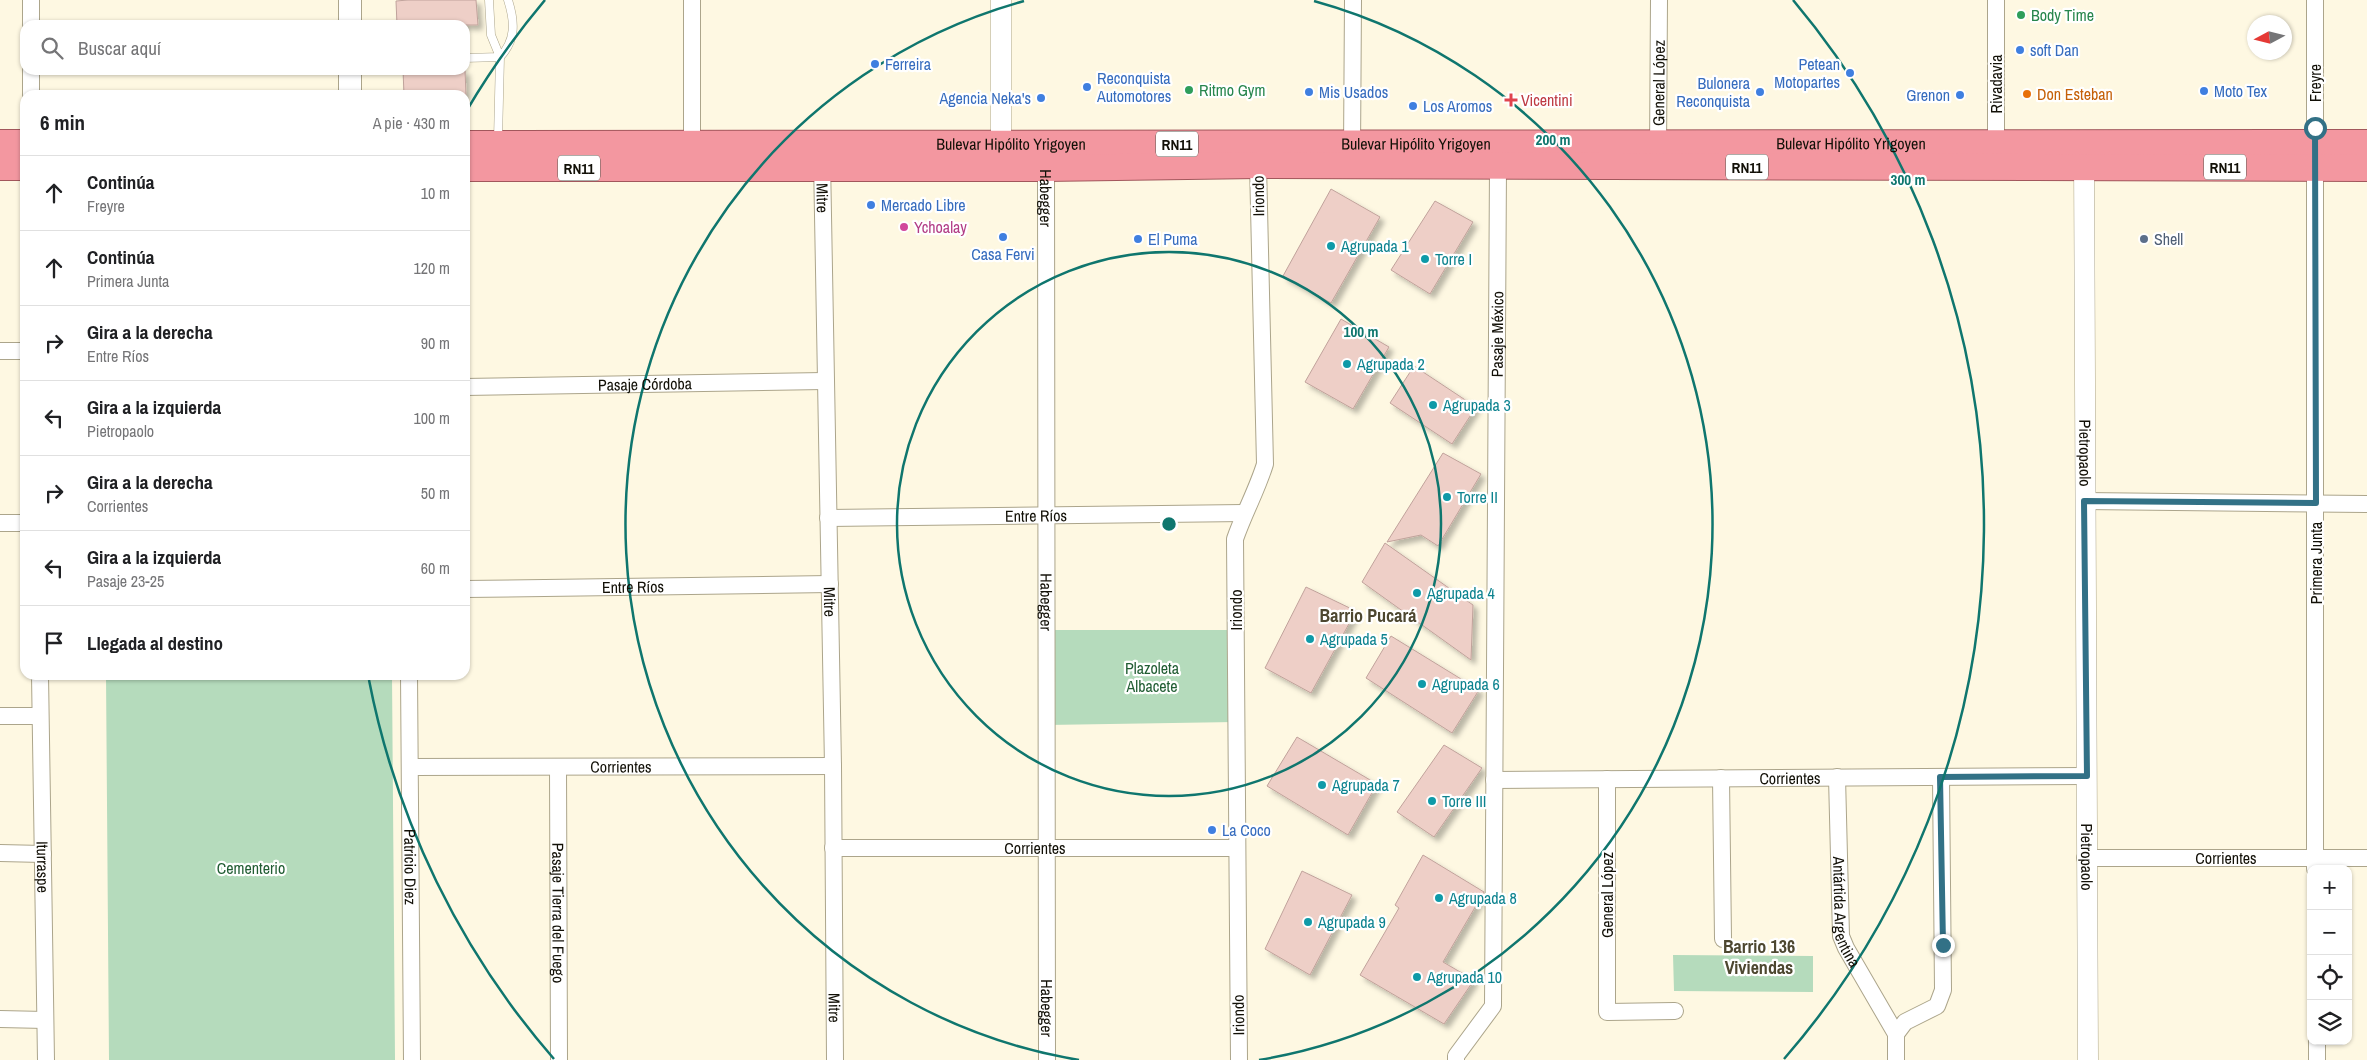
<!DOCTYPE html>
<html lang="es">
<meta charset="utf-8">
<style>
:root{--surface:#fff;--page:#f2f2f2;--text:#202124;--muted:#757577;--line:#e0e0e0}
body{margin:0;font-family:"Archivo Narrow",sans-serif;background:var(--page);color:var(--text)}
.controls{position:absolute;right:15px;bottom:15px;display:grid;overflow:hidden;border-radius:10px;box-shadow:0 1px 4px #0004}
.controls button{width:45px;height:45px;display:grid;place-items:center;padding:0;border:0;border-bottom:1px solid var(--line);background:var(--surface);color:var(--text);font:25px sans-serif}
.compass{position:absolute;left:2247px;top:15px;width:45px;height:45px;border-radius:50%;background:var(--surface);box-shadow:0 1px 4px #0004;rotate:263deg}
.stop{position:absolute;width:15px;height:15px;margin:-11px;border:4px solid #327186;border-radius:50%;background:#fff}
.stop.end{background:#327186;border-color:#fff;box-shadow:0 1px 5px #0008}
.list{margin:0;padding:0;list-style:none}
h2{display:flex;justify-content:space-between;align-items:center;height:65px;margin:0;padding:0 20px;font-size:21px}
h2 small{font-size:16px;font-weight:400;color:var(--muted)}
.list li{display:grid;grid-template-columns:32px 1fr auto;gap:15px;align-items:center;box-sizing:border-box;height:75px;padding:0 20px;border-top:1px solid var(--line)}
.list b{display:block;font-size:19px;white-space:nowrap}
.list p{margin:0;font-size:16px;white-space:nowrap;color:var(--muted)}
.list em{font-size:16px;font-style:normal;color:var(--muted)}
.icon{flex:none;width:28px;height:28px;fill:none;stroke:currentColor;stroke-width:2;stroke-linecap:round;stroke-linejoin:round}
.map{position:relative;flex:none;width:2367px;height:1060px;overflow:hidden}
.search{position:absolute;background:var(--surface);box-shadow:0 1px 4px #0004;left:20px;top:20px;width:450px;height:55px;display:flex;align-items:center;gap:12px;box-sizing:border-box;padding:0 18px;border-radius:15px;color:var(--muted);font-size:19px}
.panel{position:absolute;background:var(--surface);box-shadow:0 1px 4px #0004;left:20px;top:90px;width:450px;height:590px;border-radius:15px}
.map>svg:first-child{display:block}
.green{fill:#b5dbbc}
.building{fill:#eecfc7;stroke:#c0a29b;filter:url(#shadow)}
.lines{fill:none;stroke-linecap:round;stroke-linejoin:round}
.service-casing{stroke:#aca58b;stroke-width:9}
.minor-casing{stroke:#aca58b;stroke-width:18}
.tertiary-casing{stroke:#aca58b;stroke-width:21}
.secondary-casing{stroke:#aca58b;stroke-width:24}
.trunk-casing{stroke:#a2575c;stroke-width:28}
.service{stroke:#fff;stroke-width:8}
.minor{stroke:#fff;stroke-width:16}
.tertiary{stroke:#fff;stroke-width:20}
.secondary{stroke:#fff;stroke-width:22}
.trunk{stroke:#f397a0;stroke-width:26}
.route{stroke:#327186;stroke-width:6}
.ring{fill:none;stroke:#0f766e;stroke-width:2.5}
.leisure-dot{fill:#2e9e5b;stroke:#fff;stroke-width:2}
.shop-dot{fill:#3f7fe0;stroke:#fff;stroke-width:2}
.food-dot{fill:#e8710a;stroke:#fff;stroke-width:2}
.health-dot{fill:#e0444e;stroke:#fff;stroke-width:2}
.hotel-dot{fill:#d1479c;stroke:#fff;stroke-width:2}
.service-dot{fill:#5c6f8a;stroke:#fff;stroke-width:2}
.culture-dot{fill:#0f9aa8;stroke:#fff;stroke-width:2}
.labels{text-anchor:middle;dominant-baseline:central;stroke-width:4.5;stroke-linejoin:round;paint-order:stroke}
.shield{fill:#fff;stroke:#595851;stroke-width:1}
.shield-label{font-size:15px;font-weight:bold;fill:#121007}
.leisure-label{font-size:16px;fill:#27864d;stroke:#fff;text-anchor:start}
.shop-label{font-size:16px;fill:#366cbe;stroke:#fff;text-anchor:start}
.street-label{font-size:16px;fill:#121007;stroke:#fff}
.food-label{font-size:16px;fill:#c56008;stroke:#fff;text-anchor:start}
.health-label{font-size:16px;fill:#be3a42;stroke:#fff;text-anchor:start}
.hotel-label{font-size:16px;fill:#b23c85;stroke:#fff;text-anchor:start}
.service-label{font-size:16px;fill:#4e5e75;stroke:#fff;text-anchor:start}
.culture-label{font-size:16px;fill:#0d838f;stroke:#fff;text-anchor:start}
.park-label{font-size:16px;fill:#215d33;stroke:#fff}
.neighbourhood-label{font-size:18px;font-weight:bold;fill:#4d4730;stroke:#fff}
.centre{fill:#0f766e;stroke:#fff;stroke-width:2.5}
.ring-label{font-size:15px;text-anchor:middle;font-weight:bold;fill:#0f766e;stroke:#fff;stroke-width:4.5;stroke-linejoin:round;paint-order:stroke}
</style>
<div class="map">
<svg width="2367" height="1060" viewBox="0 0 2367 1060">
<defs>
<filter id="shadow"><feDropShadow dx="4.5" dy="4.5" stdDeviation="2.5" flood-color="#0004"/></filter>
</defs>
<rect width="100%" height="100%" fill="#fef8e2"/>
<path class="green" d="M1047,630H1234L1235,722L1047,725Z
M106,675H392L395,1060H109Z
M1673,955L1813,956V992L1674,991Z"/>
<path class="building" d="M408,0H476L478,25H397L396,1Z
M403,70H465L466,95H404Z
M1331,189L1380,217L1331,303L1283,276Z
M1435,201L1473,222L1430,294L1391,270Z
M1341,319L1389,347L1353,409L1305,382Z
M1414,366L1476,407L1452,444L1390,403Z
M1443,453L1481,474L1438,546L1421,535L1387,542Z
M1385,543L1473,605L1471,660L1362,582Z
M1306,587L1356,611L1311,693L1265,668Z
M1391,636L1479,690L1452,733L1366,678Z
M1297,737L1377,784L1348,835L1267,786Z
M1444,745L1482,768L1434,837L1397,812Z
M1423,855L1484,892L1443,962L1474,980L1444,1024L1360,975L1399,908L1395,905Z
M1302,871L1352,895L1310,975L1265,949Z"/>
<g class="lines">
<defs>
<path id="service" d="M489,0L491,35L500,57L498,139
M465,58L500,57C516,40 515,22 508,0"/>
<g id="minor">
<path d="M692,0V153"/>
<path d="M2315,0V869"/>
<path d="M31,25V0"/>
<path d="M31,95V70"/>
<path d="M1352,151L1353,0"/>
<path d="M1996,152V0"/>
<path id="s1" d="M1658,153L1659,0"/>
<path id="s2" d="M822,160L833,766L835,1060"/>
<path id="s3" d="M1046,160L1047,1060"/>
<path d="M0,351H25"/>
<path id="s4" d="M465,387L824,381"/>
<path d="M2084,501L2367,504"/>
<path id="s5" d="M828,518L1244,513"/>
<path d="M0,523H25"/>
<path id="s6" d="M465,589L830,584"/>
<path id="s7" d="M40,675L46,1060"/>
<path id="s8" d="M409,675L412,1060"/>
<path d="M0,716H40"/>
<path id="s9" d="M410,767L833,766"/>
<path id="s10" d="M558,767L559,1060"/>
<path id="s11" d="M1837,777L1841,936L1846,948L1896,1034"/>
<path d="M1721,778L1723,939"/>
<path d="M1607,779V1012L1675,1011"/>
<path id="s12" d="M1494,780L2087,776"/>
<path id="s13" d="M833,848H1237"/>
<path d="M0,853L43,854"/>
<path id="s14" d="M2085,858H2367"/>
<path d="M0,1019L45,1020"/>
<path d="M1896,1034L1905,1022L1937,1006L1943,990L1941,777"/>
<path d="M2317,1041V1060"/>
<path d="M1239,1060L1235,539C1244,513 1257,490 1265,464L1258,165"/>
<path id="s15" d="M1456,1060V1056L1493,1006L1498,167"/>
<path d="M1896,1060V1034"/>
</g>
<g id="tertiary">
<path d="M1001,144V0"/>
<path id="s16" d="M2084,155L2088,1060"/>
</g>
<path id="secondary" d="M350,0V25
M350,95V70"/>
<g id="trunk">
<path d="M0,143H25"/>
<path id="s17" d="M465,144L2367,143"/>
<path d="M0,167H25"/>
<path d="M465,168H1046L1258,165L2367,168"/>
</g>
</defs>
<use href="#service" class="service-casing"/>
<use href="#minor" class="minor-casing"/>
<use href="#tertiary" class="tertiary-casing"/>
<use href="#secondary" class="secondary-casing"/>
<use href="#trunk" class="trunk-casing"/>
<use href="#service" class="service"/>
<use href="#minor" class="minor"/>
<use href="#tertiary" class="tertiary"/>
<use href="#secondary" class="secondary"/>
<use href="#trunk" class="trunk"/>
</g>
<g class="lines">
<path class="route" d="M1943,945L1940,777L2087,776L2084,501L2316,503L2315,128"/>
</g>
<g class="ring">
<circle cx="1169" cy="524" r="272"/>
<path d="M1079 1060A543 543 0 0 1 1024 1M1314 1A543 543 0 0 1 1259 1060"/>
<path d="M554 1059A815 815 0 0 1 369 680M467 110A815 815 0 0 1 545 0M1793 0A815 815 0 0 1 1784 1059"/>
</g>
<g class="leisure-dot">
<circle cx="2021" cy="15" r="5"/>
<circle cx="1189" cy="90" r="5"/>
</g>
<g class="shop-dot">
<circle cx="2020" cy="50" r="5"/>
<circle cx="875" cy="64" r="5"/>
<circle cx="1850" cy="73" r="5"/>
<circle cx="1087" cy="87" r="5"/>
<circle cx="2204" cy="91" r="5"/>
<circle cx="1309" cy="92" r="5"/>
<circle cx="1760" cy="92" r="5"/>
<circle cx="1960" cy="95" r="5"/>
<circle cx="1041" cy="98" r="5"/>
<circle cx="1413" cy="106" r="5"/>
<circle cx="871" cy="205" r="5"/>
<circle cx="1003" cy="237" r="5"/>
<circle cx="1138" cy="239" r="5"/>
<circle cx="1212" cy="830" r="5"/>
</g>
<circle class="food-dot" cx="2027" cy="94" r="5"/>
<path class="health-dot" d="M1508.5 92.5h5v5h5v5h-5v5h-5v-5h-5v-5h5z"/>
<circle class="hotel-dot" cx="904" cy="227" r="5"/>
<circle class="service-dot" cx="2144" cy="239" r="5"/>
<g class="culture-dot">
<circle cx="1331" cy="246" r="5"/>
<circle cx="1425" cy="259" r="5"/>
<circle cx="1347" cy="364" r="5"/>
<circle cx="1433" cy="405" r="5"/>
<circle cx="1447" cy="497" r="5"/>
<circle cx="1417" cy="593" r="5"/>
<circle cx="1310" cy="639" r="5"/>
<circle cx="1422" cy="684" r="5"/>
<circle cx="1322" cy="785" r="5"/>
<circle cx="1432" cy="801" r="5"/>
<circle cx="1439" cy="898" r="5"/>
<circle cx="1308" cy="922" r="5"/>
<circle cx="1417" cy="977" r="5"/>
</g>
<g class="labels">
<g class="shield">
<rect x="1156" y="131.5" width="42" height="25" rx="4"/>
<rect x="1726" y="154.5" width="42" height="25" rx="4"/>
<rect x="2204" y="154.5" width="42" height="25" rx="4"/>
<rect x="558" y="155.5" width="42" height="25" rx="4"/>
</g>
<g class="shield-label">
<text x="1177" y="144">RN11</text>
<text x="1747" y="167">RN11</text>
<text x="2225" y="167">RN11</text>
<text x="579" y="168">RN11</text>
</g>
<g class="leisure-label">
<text x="2031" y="15">Body Time</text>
<text x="1199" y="90">Ritmo Gym</text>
</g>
<g class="shop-label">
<text x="2030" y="50">soft Dan</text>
<text x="885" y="64">Ferreira</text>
<text x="1840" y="64" text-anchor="end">Petean<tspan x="1840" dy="18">Motopartes</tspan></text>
<text x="1097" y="78">Reconquista<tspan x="1097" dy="18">Automotores</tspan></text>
<text x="1750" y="83" text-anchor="end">Bulonera<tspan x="1750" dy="18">Reconquista</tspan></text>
<text x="2214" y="91">Moto Tex</text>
<text x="1319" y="92">Mis Usados</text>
<text x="1950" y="95" text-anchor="end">Grenon</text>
<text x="1031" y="98" text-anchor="end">Agencia Neka's</text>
<text x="1423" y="106">Los Aromos</text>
<text x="881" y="205">Mercado Libre</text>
<text x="1148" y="239">El Puma</text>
<text x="1003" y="254" text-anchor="middle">Casa Fervi</text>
<text x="1222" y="830">La Coco</text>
</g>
<g class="street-label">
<text stroke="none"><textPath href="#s1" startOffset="70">General López</textPath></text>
<text transform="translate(2315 83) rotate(-90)">Freyre</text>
<text transform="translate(1996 84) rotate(-90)">Rivadavia</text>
<text stroke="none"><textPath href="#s17" startOffset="546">Bulevar Hipólito Yrigoyen</textPath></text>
<text stroke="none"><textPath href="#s17" startOffset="951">Bulevar Hipólito Yrigoyen</textPath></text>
<text stroke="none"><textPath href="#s17" startOffset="1386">Bulevar Hipólito Yrigoyen</textPath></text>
<text transform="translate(1258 196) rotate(-91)">Iriondo</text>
<text stroke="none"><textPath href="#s2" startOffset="38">Mitre</textPath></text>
<text stroke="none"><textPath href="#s3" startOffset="38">Habegger</textPath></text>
<text stroke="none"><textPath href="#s15" startOffset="738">Pasaje México</textPath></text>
<text stroke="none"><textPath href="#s4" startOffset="180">Pasaje Córdoba</textPath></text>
<text stroke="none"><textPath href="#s16" startOffset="298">Pietropaolo</textPath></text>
<text stroke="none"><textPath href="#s5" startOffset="208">Entre Ríos</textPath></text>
<text transform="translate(2316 563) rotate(-90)">Primera Junta</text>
<text stroke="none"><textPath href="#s6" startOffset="168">Entre Ríos</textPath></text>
<text stroke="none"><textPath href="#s2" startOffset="442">Mitre</textPath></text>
<text stroke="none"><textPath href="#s3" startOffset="442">Habegger</textPath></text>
<text transform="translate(1236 610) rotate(-90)">Iriondo</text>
<text stroke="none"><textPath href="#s9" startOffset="211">Corrientes</textPath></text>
<text stroke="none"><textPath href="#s12" startOffset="296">Corrientes</textPath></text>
<text stroke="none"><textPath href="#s13" startOffset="202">Corrientes</textPath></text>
<text stroke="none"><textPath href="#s16" startOffset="702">Pietropaolo</textPath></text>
<text stroke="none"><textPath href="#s14" startOffset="141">Corrientes</textPath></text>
<text stroke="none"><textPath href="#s7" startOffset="192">Iturraspe</textPath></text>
<text stroke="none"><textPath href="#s8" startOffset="192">Patricio Diez</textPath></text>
<text transform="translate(1607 895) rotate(-90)">General López</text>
<text stroke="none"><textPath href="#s11" startOffset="136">Antártida Argentina</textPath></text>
<text stroke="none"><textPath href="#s10" startOffset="146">Pasaje Tierra del Fuego</textPath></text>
<text stroke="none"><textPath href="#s2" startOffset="848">Mitre</textPath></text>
<text stroke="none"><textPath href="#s3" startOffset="848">Habegger</textPath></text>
<text transform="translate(1238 1015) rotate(-91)">Iriondo</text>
</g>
<g class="food-label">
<text x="2037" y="94">Don Esteban</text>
</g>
<g class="health-label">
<text x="1521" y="100">Vicentini</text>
</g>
<g class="hotel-label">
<text x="914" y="227">Ychoalay</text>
</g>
<g class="service-label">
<text x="2154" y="239">Shell</text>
</g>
<g class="culture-label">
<text x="1341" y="246">Agrupada 1</text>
<text x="1435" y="259">Torre I</text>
<text x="1357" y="364">Agrupada 2</text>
<text x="1443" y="405">Agrupada 3</text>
<text x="1457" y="497">Torre II</text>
<text x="1427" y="593">Agrupada 4</text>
<text x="1320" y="639">Agrupada 5</text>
<text x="1432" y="684">Agrupada 6</text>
<text x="1332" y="785">Agrupada 7</text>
<text x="1442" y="801">Torre III</text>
<text x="1449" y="898">Agrupada 8</text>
<text x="1318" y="922">Agrupada 9</text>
<text x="1427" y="977">Agrupada 10</text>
</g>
<g class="park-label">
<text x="1152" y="668">Plazoleta<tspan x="1152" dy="18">Albacete</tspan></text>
<text x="251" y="868">Cementerio</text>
</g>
<g class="neighbourhood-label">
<text x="1368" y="615">Barrio Pucará</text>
<text x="1759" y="946">Barrio 136<tspan x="1759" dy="21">Viviendas</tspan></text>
</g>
</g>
<circle cx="1169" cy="524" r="8" class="centre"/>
<g class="ring-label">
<text x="1553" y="145">200 m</text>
<text x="1908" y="185">300 m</text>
<text x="1361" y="337">100 m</text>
</g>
</svg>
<div class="controls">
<button>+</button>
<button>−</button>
<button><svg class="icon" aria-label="locate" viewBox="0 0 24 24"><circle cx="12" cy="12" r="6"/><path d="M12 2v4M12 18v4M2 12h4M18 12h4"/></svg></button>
<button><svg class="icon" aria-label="layers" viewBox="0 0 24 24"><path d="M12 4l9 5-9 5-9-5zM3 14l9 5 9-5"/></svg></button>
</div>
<svg class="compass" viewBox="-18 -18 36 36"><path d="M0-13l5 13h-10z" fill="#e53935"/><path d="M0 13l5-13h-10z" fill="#757577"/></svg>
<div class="stop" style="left:2315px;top:128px"></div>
<div class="stop end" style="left:1943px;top:945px"></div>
<div class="search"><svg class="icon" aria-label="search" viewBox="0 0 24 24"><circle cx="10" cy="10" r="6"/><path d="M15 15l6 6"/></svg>Buscar aquí</div>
<section class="panel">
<h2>6 min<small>A pie · 430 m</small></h2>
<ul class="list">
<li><svg class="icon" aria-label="ahead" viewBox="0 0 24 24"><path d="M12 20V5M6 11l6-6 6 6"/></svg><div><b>Continúa</b><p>Freyre</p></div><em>10 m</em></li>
<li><svg class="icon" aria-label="ahead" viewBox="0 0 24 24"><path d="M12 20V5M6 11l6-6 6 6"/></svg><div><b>Continúa</b><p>Primera Junta</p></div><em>120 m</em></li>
<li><svg class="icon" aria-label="right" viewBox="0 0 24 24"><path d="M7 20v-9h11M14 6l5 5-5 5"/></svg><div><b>Gira a la derecha</b><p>Entre Ríos</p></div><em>90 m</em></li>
<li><svg class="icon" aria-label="left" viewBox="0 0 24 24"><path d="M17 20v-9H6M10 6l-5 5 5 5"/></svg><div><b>Gira a la izquierda</b><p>Pietropaolo</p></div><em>100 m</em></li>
<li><svg class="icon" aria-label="right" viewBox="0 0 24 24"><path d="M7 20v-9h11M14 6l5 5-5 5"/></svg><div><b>Gira a la derecha</b><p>Corrientes</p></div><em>50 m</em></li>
<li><svg class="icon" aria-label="left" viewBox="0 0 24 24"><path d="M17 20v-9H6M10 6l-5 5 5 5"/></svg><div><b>Gira a la izquierda</b><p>Pasaje 23-25</p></div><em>60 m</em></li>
<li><svg class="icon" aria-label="arrive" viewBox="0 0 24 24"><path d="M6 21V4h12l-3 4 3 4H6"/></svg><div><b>Llegada al destino</b></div></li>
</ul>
</section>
</div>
